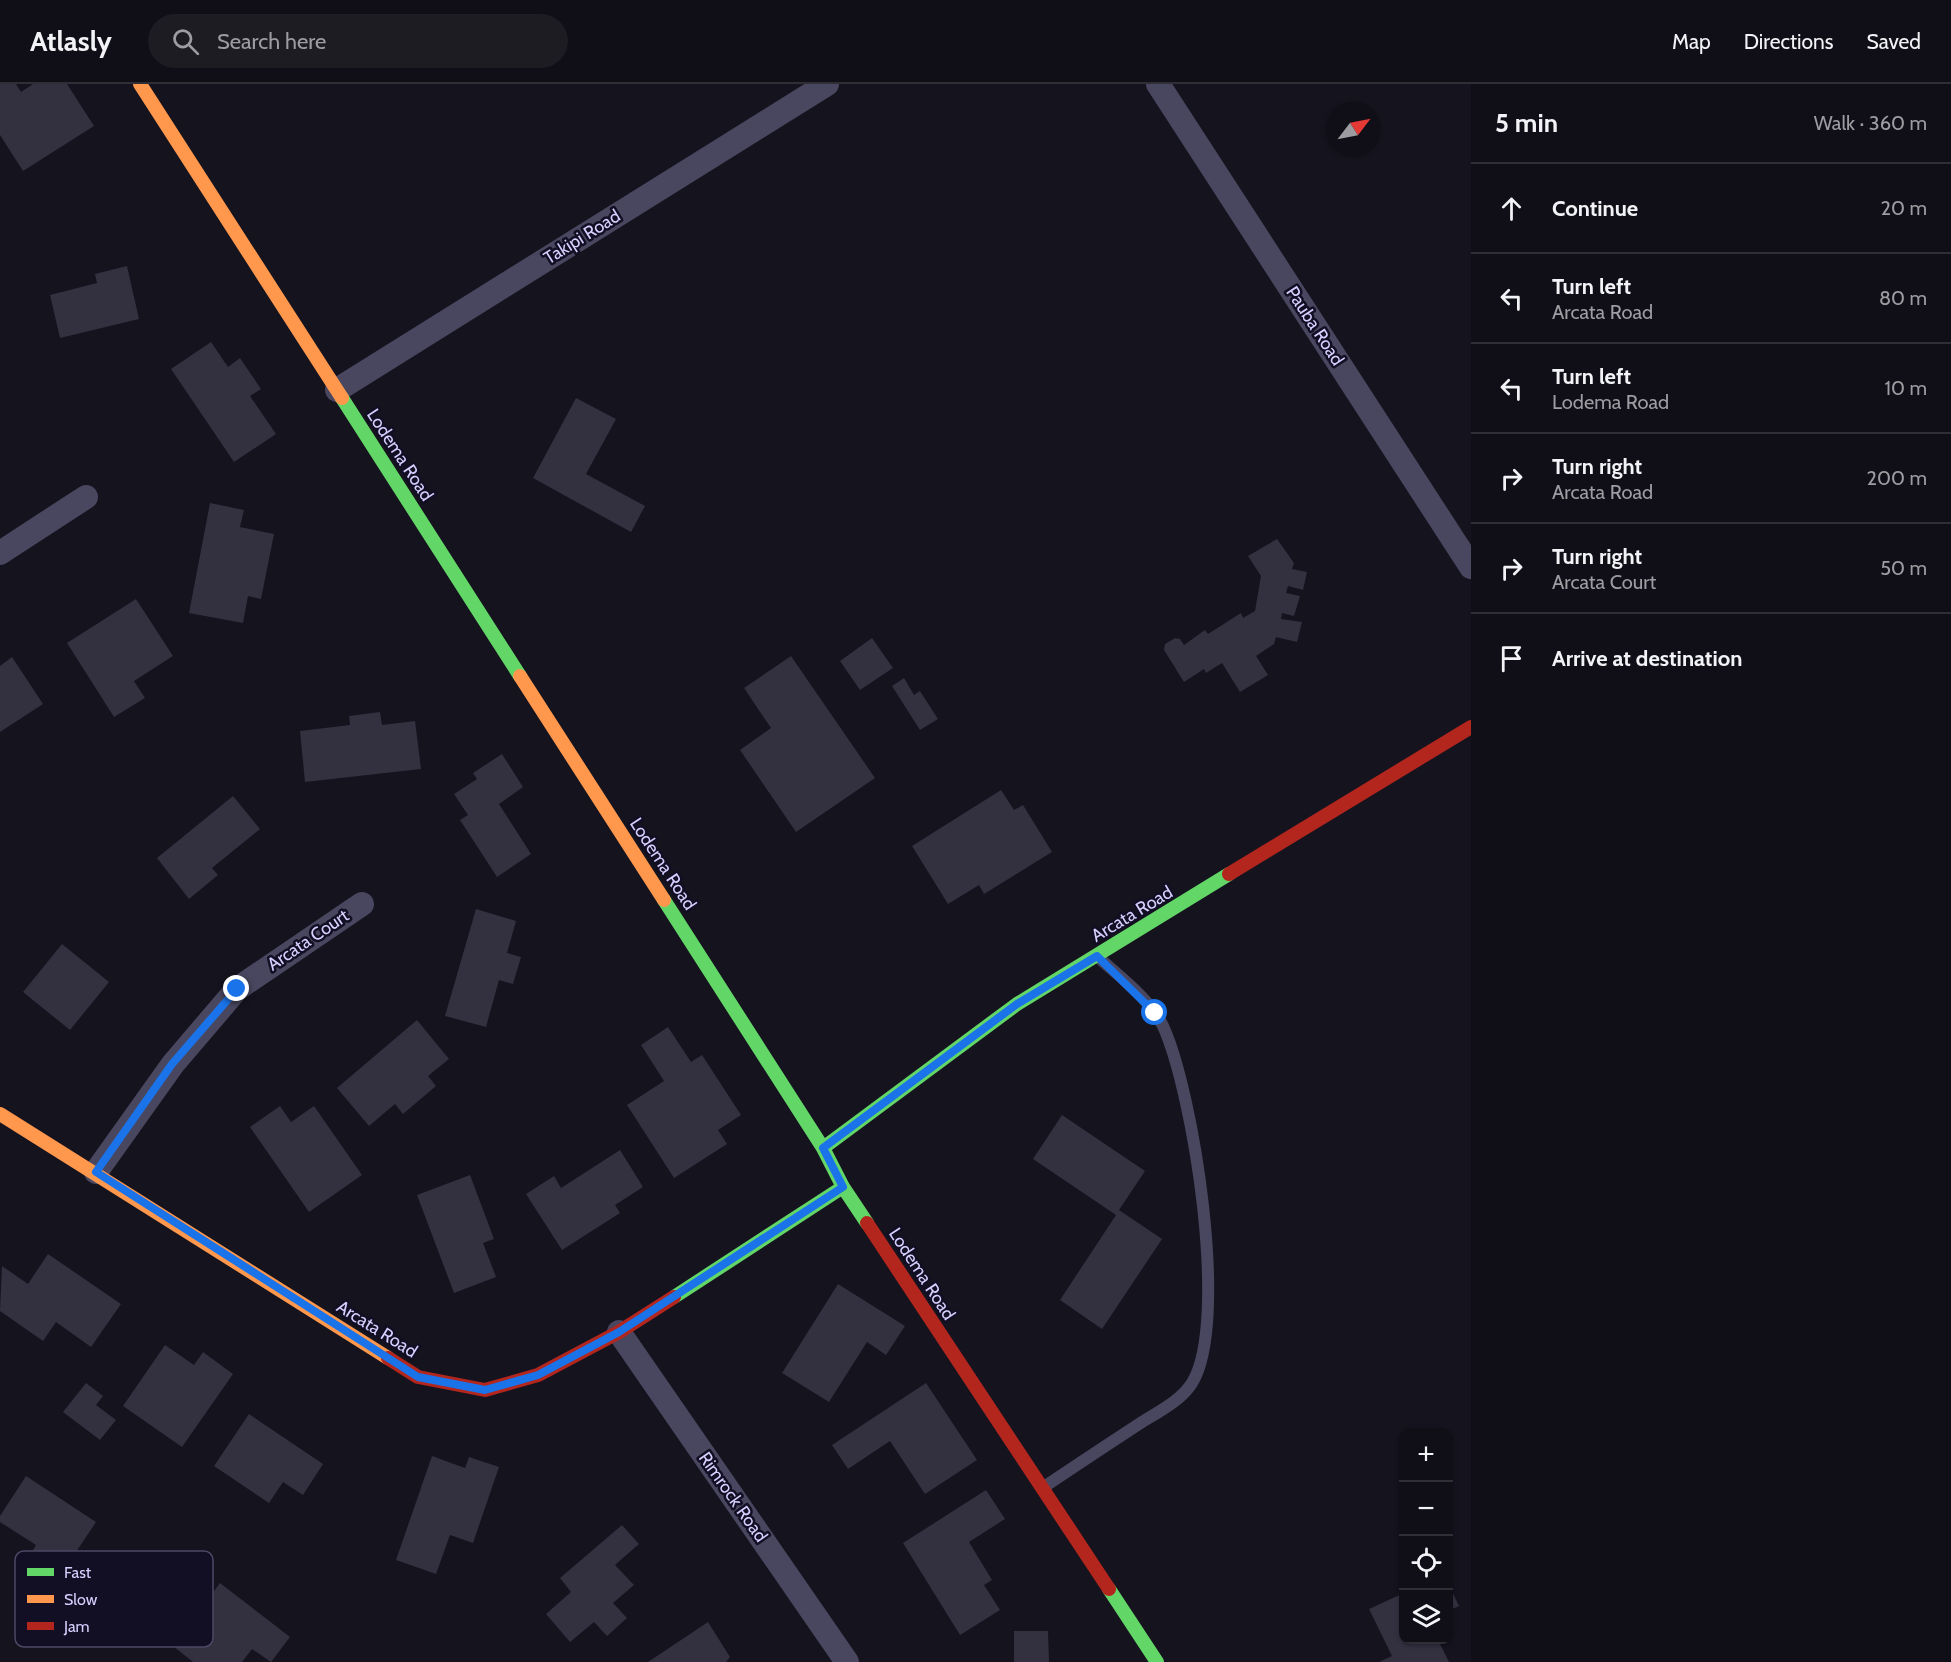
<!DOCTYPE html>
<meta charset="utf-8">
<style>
:root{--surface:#100e16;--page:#1e1c23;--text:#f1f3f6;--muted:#9c9ca1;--line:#302e35}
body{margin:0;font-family:Cabin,sans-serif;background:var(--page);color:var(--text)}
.controls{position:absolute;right:18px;bottom:18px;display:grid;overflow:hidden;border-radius:12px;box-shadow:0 2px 4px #0004}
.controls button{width:54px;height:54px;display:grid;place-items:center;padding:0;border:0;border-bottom:2px solid var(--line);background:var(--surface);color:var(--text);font:30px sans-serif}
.compass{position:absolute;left:1327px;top:18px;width:54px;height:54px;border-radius:50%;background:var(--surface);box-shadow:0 2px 4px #0004;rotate:58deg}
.stop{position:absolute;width:18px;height:18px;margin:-14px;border:4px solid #1a73e8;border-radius:50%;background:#fff}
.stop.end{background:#1a73e8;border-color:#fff;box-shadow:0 2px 6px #0008}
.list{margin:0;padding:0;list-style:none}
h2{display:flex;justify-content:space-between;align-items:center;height:78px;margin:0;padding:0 24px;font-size:26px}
h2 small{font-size:20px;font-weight:400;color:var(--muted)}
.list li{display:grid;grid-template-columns:39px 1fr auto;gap:18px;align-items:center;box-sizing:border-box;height:90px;padding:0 24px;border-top:2px solid var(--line)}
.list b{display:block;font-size:22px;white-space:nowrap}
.list p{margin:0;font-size:20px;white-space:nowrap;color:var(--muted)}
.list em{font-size:20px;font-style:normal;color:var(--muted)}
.icon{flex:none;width:33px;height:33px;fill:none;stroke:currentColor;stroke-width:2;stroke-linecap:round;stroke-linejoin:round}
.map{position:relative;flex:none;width:1471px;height:1578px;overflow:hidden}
header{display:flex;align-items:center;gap:36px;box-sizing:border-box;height:84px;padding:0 30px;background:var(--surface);border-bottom:2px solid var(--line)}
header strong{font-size:28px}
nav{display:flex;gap:33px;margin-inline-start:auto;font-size:21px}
.search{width:420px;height:54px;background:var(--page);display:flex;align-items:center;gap:15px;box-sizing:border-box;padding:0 21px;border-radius:33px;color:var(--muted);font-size:22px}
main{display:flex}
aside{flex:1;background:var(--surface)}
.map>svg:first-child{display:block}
.building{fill:#333040}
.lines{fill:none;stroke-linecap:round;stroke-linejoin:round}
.lane{stroke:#49475f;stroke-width:12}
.street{stroke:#49475f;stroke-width:24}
.fast{stroke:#63d668;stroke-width:14}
.slow{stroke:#ff974d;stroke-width:14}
.jam{stroke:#b3261e;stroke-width:14}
.route{stroke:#1a73e8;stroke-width:8}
.labels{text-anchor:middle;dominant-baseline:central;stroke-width:5;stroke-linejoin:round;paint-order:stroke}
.street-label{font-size:18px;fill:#d6d0ff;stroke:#120e23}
.key{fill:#120e23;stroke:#4d4865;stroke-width:1.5}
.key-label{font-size:16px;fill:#d6d0ff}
</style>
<header>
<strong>Atlasly</strong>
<div class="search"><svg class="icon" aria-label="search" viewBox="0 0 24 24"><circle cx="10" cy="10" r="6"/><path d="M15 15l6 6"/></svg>Search here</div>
<nav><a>Map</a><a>Directions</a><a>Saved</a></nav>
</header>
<main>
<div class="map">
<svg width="1471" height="1578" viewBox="0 0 1471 1578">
<rect width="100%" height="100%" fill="#15131e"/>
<path class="building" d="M0,0H16L21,8L33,0H67L94,42L23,87L0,51Z
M127,182L139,235L60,254L50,211L97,199L95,190Z
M211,258L228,283L240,274L261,305L250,312L276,350L234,378L171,285Z
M576,314L616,335L586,390L645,422L631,448L533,394Z
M210,419L244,426L240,443L274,450L261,515L248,512L243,539L189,529Z
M1277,455L1294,479L1292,485L1307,488L1303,506L1288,502L1286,509L1300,512L1294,532L1282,529L1281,535L1302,538L1297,558L1276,553L1274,560L1256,572L1268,591L1240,608L1222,579L1206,589L1204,585L1184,598L1164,566L1165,560L1175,554L1180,555L1184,561L1205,546L1208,550L1241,529L1243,534L1255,527L1261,492L1248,472Z
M136,515L173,572L134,597L145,614L114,633L67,559Z
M872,554L893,584L860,606L840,577Z
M791,572L875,694L796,748L740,666L771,644L744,604Z
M12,573L43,620L0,648V582Z
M904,594L914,611L920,607L938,635L920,646L892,602Z
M380,628L382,641L415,637L421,685L305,698L300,647L350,641L349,632Z
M502,670L523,703L499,720L531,770L497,793L460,736L468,731L454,710L477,695L473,689Z
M1001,706L1014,726L1023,721L1052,768L984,810L979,801L948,820L912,762Z
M233,712L260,745L212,784L218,791L189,815L157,774Z
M476,825L516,837L507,869L521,873L513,900L499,896L486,943L445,932Z
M62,860L109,898L70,946L23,908Z
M417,936L449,975L428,992L436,1002L403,1030L395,1020L369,1042L337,1004Z
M668,943L691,978L702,971L741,1031L718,1046L727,1060L674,1094L627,1021L664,997L641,961Z
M280,1022L291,1038L314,1022L362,1091L309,1128L250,1043Z
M1062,1031L1145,1087L1119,1126L1162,1155L1102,1245L1060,1216L1116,1131L1033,1075Z
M620,1066L643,1103L615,1121L620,1129L562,1166L526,1110L554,1092L561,1104Z
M470,1091L494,1155L483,1159L496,1193L454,1209L417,1111Z
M48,1170L121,1220L91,1263L56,1238L43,1257L0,1227L2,1182L28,1200Z
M838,1200L905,1242L886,1271L867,1258L829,1318L782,1289Z
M165,1261L194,1281L203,1268L233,1290L182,1363L123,1322Z
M86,1299L103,1312L96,1321L116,1336L100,1356L63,1328Z
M926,1299L977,1376L925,1410L890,1357L848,1385L832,1361Z
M249,1330L323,1380L303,1411L283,1398L269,1419L214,1382Z
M432,1372L465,1384L469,1373L499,1383L473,1459L450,1451L436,1490L396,1476Z
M26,1392L96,1438L72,1474L82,1480L64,1507L24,1481L36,1461L0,1438V1432Z
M986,1406L1005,1435L969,1458L992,1496L984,1501L1000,1526L960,1551L903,1459Z
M622,1441L639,1460L615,1481L634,1501L613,1519L627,1534L607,1552L594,1538L570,1558L546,1530L571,1508L560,1494Z
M220,1499L290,1553L271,1578L252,1565L242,1578H193L173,1562Z
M1448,1499L1459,1522L1448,1527Z
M1404,1509V1556H1438L1449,1578H1379L1392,1572L1369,1525Z
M708,1538L730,1573L726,1578H648Z
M1014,1547H1048L1049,1578H1014Z"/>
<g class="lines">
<path class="lane" d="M1044,1403C1075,1382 1107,1361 1139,1340C1156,1329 1181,1317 1192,1299C1230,1238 1193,1007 1163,942C1150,915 1120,893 1098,873"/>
<path class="street" d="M1158,0L1471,483
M337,306L827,0
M0,469L86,413
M96,1088L173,980L237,905L362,820
M619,1248L847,1578"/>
<path class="fast" d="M342,314L520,592
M664,816L823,1064L843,1103L867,1139
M823,1064L1017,920L1229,790
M674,1213L843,1103
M1109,1505L1157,1578"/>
<path class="slow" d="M140,0L342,314
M520,592L664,816
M0,1030L388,1274"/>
<path class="jam" d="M1229,790L1471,643
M867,1139L1109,1505
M388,1274L418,1293L485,1306L538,1291L619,1248L674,1213"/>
</g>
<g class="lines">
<path class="route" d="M237,905L172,980L96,1088L418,1293L485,1306L538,1291L619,1248L843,1103L823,1064L1017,920L1097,872L1155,929"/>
</g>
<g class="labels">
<g class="street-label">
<text transform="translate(582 153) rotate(-32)">Takipi Road</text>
<text transform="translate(1315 242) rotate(57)">Pauba Road</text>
<text transform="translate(400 371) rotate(57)">Lodema Road</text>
<text transform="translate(663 780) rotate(57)">Lodema Road</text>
<text transform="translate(1132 830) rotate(-31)">Arcata Road</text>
<text transform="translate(308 856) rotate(-34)">Arcata Court</text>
<text transform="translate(922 1190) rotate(57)">Lodema Road</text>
<text transform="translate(377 1245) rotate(32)">Arcata Road</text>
<text transform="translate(733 1413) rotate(55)">Rimrock Road</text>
</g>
</g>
<rect x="15" y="1467" width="198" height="96" rx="9" class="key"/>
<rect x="27" y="1484" width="27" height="8" fill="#63d668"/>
<rect x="27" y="1511" width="27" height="8" fill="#ff974d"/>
<rect x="27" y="1538" width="27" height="8" fill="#b3261e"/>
<g class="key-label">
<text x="64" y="1494">Fast</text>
<text x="64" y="1521">Slow</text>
<text x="64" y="1548">Jam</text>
</g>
</svg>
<div class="controls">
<button>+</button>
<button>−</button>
<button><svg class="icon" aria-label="locate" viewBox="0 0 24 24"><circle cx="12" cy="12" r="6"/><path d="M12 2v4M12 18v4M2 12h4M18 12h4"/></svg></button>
<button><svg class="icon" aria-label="layers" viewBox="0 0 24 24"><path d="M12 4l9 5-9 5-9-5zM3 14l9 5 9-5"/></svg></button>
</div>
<svg class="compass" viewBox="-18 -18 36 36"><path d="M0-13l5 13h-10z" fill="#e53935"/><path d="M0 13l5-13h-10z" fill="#9c9ca1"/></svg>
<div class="stop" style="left:1155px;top:929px"></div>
<div class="stop end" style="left:237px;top:905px"></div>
</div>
<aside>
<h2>5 min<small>Walk · 360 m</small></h2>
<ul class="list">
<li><svg class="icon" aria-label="ahead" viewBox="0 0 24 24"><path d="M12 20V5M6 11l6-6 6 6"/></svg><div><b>Continue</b></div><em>20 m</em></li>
<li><svg class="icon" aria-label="left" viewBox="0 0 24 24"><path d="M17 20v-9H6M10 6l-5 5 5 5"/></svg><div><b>Turn left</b><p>Arcata Road</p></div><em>80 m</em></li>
<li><svg class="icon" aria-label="left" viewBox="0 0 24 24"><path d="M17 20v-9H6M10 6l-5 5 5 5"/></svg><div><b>Turn left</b><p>Lodema Road</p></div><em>10 m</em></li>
<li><svg class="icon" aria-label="right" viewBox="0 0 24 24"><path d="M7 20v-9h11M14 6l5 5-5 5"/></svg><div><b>Turn right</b><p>Arcata Road</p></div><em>200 m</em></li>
<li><svg class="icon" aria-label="right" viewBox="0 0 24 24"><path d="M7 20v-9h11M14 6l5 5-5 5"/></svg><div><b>Turn right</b><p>Arcata Court</p></div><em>50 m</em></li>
<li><svg class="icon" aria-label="arrive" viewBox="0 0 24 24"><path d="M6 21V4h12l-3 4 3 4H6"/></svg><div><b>Arrive at destination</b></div></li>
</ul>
</aside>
</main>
